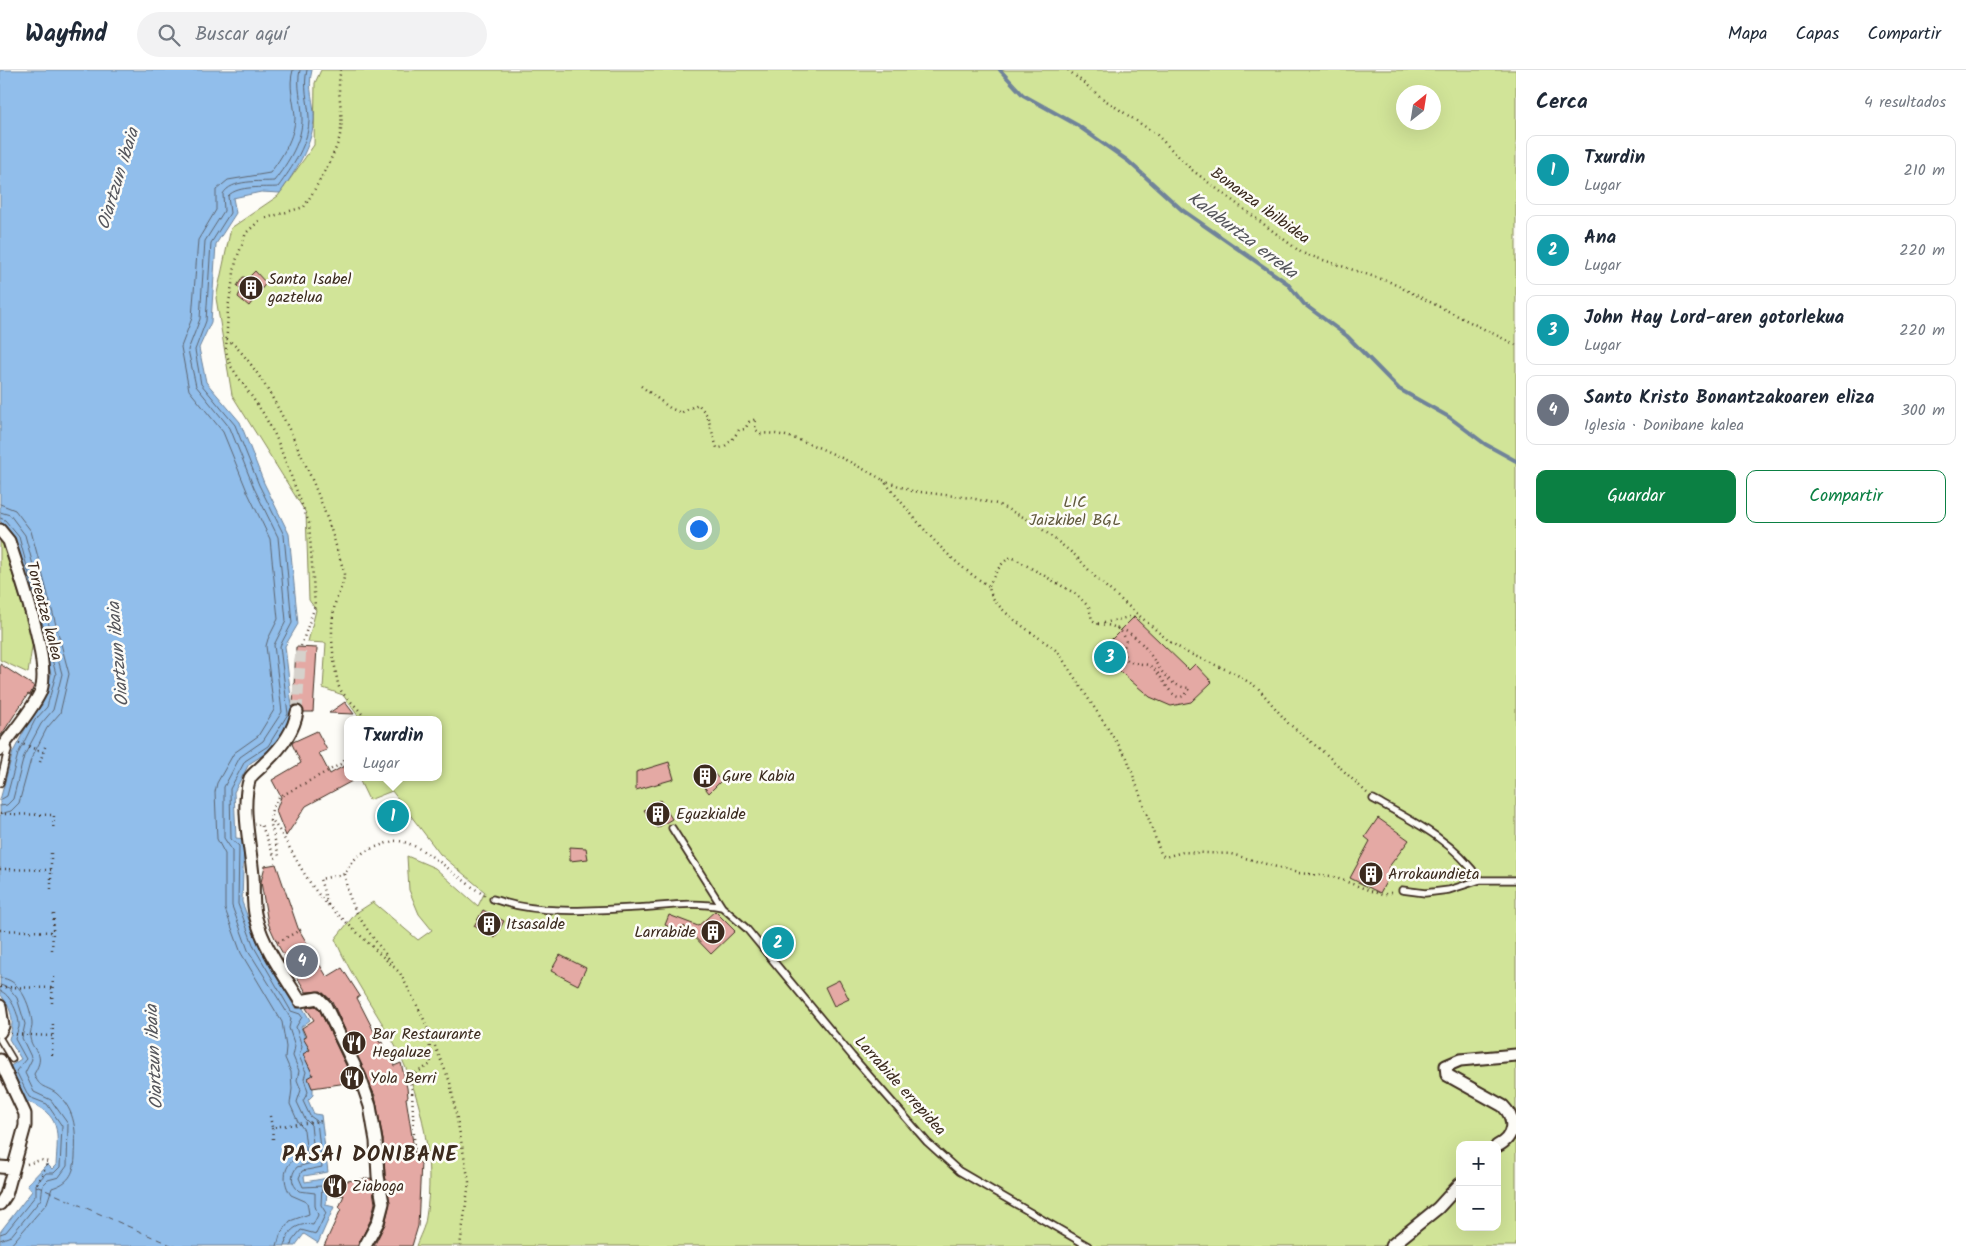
<!DOCTYPE html>
<html lang="es">
<meta charset="utf-8">
<style>
:root{--surface:#fff;--page:#f2f2f3;--text:#1f2937;--muted:#747a83;--line:#e0e1e3;--accent:#0b8043}
body{margin:0;font-family:Kalam,sans-serif;background:var(--page);color:var(--text)}
.controls{position:absolute;right:15px;bottom:15px;display:grid;overflow:hidden;border-radius:10px;box-shadow:0 5px 20px #0002}
.controls button{width:45px;height:45px;display:grid;place-items:center;padding:0;border:0;border-bottom:1px solid var(--line);background:var(--surface);color:var(--text);font:25px sans-serif}
.compass{position:absolute;left:1396px;top:15px;width:45px;height:45px;border-radius:50%;background:var(--surface);box-shadow:0 5px 20px #0002;rotate:30deg}
.you{position:absolute;left:698px;top:458px;width:18px;height:18px;margin:-12px;border:4px solid #fff;border-radius:50%;background:#1a73e8;box-shadow:0 0 0 8px #1a73e833}
.badge{display:grid;place-items:center;width:32px;height:32px;border-radius:50%;background:var(--accent);color:#fff;font-size:16px;font-weight:700}
.pin{position:absolute;translate:-50% -50%;border:2px solid #fff;box-shadow:0 1px 5px #0006}
.popup{position:absolute;left:344px;top:646px;width:98px;height:65px;box-sizing:border-box;display:grid;place-content:center;border-radius:10px;background:var(--surface);filter:drop-shadow(0 1px 4px #0005);font-size:16px;white-space:nowrap;color:var(--muted)}
.popup b{font-size:19px;color:var(--text)}
.popup::after{content:'';position:absolute;left:50%;top:100%;margin-left:-10px;border:10px solid transparent;border-top-color:var(--surface)}
.list{margin:0;padding:0;list-style:none}
h2{display:flex;justify-content:space-between;align-items:center;height:65px;margin:0;padding:0 20px;font-size:21px}
h2 small{font-size:16px;font-weight:400;color:var(--muted)}
.list li{display:grid;grid-template-columns:32px 1fr auto;gap:15px;align-items:center;box-sizing:border-box;height:70px;margin:0 10px 10px;padding:0 10px;border:1px solid var(--line);border-radius:10px}
.list b{display:block;font-size:19px;white-space:nowrap}
.list p{margin:0;font-size:16px;white-space:nowrap;color:var(--muted)}
.list em{font-size:16px;font-style:normal;color:var(--muted)}
.actions{display:flex;gap:10px;padding:15px 20px}
.actions a{flex:1;padding:11px 0;border:1px solid var(--accent);border-radius:10px;text-align:center;font-size:18px;color:var(--accent)}
.actions .main{background:var(--accent);color:#fff}
.icon{flex:none;width:28px;height:28px;fill:none;stroke:currentColor;stroke-width:2;stroke-linecap:round;stroke-linejoin:round}
.map{position:relative;flex:none;width:1516px;height:1176px;overflow:hidden}
header{display:flex;align-items:center;gap:30px;box-sizing:border-box;height:70px;padding:0 25px;background:var(--surface);border-bottom:1px solid var(--line)}
header strong{font-size:24px}
nav{display:flex;gap:28px;margin-inline-start:auto;font-size:18px}
.search{width:350px;height:45px;background:var(--page);display:flex;align-items:center;gap:12px;box-sizing:border-box;padding:0 18px;border-radius:28px;color:var(--muted);font-size:19px}
main{display:flex}
aside{flex:1;background:var(--surface)}
.map>svg:first-child{display:block}
.green{fill:#d1e498;stroke:#86875b;fill-rule:evenodd}
.water{fill:#91beeb;stroke:#6f8399}
.lines{fill:none;stroke-linecap:round;stroke-linejoin:round}
.shore{stroke:#5d6570;stroke-width:1}
.stream{stroke:#6f8399;stroke-width:4}
.ferry{stroke:#55565c;stroke-width:1;stroke-dasharray:6 5;stroke-linecap:butt}
.building{fill:#e4a9a4;stroke:#3b2a1e}
.street-tunnel{stroke:#d6d2cc;stroke-width:11;stroke-dasharray:11 5.5;stroke-linecap:butt}
.lane-casing{stroke:#3b2a1e;stroke-width:9}
.street-casing{stroke:#3b2a1e;stroke-width:15}
.path{stroke:#3b2a1e;stroke-width:2.5;stroke-dasharray:1 4;stroke-linecap:butt}
.lane{stroke:#fdfcf7;stroke-width:5.5}
.street{stroke:#fdfcf7;stroke-width:11}
.labels{text-anchor:middle;dominant-baseline:central;stroke-width:5;stroke-linejoin:round;paint-order:stroke}
.street-label{font-size:16px;fill:#3b2a1e;stroke:#fdfcf7}
.poi-label{font-size:16px;fill:#3b2a1e;stroke:#fdfcf7;text-anchor:start}
.park-label{font-size:16px;fill:#60583c;stroke:#fdfcf7}
.water-label{font-size:18px;font-style:italic;fill:#55565c;stroke:#fdfcf7}
.district-label{font-size:21px;font-weight:bold;letter-spacing:1px;fill:#3b2a1e;stroke:#fdfcf7}
</style>
<header>
<strong>Wayfind</strong>
<div class="search"><svg class="icon" aria-label="search" viewBox="0 0 24 24"><circle cx="10" cy="10" r="6"/><path d="M15 15l6 6"/></svg>Buscar aquí</div>
<nav><a>Mapa</a><a>Capas</a><a>Compartir</a></nav>
</header>
<main>
<div class="map">
<svg width="1516" height="1176" viewBox="0 0 1516 1176">
<rect width="100%" height="100%" fill="#fdfcf7"/>
<filter id="ink" filterUnits="userSpaceOnUse"><feTurbulence type="fractalNoise" baseFrequency=".02" numOctaves="2"/><feDisplacementMap in="SourceGraphic" scale="10" xChannelSelector="R" yChannelSelector="G"/><feConvolveMatrix kernelMatrix="1 2 1 2 8 2 1 2 1" color-interpolation-filters="sRGB"/></filter>
<g filter="url(#ink)">
<path class="green" d="M321,0H1516V1176H416C419,1167 425,1157 426,1147C435,1094 423,1030 398,981C378,943 352,909 335,869L356,843L373,832L418,870L432,860L419,844L409,820L407,786L435,798L478,836L485,822L440,784L392,721L369,730L358,707H438V650H361L343,625L323,618L326,573L308,572L316,540L309,530L306,443L232,325L216,228L231,158L278,126L314,75L315,13ZM1404,22H1434V52H1404ZM1460,1075H1497V1157H1460Z
M0,470L3,473L33,571L28,603L0,590Z"/>
<path class="water" d="M0,0H312C307,19 315,32 314,50C311,78 296,100 280,123L261,122L233,128L236,143L216,174L211,252L199,278L206,312L240,352L264,413L289,464L298,554L285,576L293,645L272,679L249,694L234,722L236,768L244,769L242,832L258,874L296,939L301,935L310,950L301,957L308,976L313,1005V1025L308,1030L314,1044L321,1045L328,1102L304,1106L305,1112L328,1108L326,1135L334,1137L318,1173L304,1164L295,1176H0V1162L32,1121L27,1115L47,1094L52,1099L56,1095C58,1061 62,1045 26,1031L9,997L21,989L9,969C15,951 12,939 0,924V730L13,682L31,648L42,635L51,604L14,468L0,451Z"/>
<g class="lines">
<path class="shore" d="M0,434L15,440L31,461L69,604L60,643L47,658L31,689L19,733L11,741L0,744
M0,442L10,445L25,465L62,604L53,640L41,654L24,686L13,729L7,735L0,736
M0,448L5,450L19,467L56,604L47,637L35,650L18,684L7,726L0,730
M0,908C20,908 30,935 32,952C33,958 29,963 30,968C33,984 47,982 34,1004C40,1019 44,1015 56,1023C77,1041 76,1063 75,1087C74,1105 68,1113 52,1118L47,1133L10,1176
M0,915L9,918L17,928L25,954L22,968L32,989L25,1003L34,1022L51,1030L68,1054L67,1096L59,1107L48,1110L43,1115L41,1129L11,1166L0,1170
M0,921C10,923 20,946 19,957C18,960 16,965 15,969L26,989L16,1001L29,1027L47,1034L62,1056L60,1097L54,1103H46L36,1114V1125L6,1162L0,1164
M277,1176L280,1165L290,1151L309,1144L307,1132L291,1125C283,1114 282,1097 295,1089C299,1087 303,1087 307,1085L304,1060L298,1052L290,1034L292,1019L291,1002L285,988L286,977L282,952L241,883L225,839V784L217,769L215,722L217,713L234,683L258,666L274,640L266,576L268,569L278,549L270,469L247,421L223,362L189,320L181,277L192,248L198,170L216,140V120L228,110L270,103C282,87 295,67 295,47C294,30 288,17 293,0
M285,1176C286,1160 299,1152 313,1155L318,1145L315,1136V1123L299,1121C291,1114 290,1105 297,1097L315,1092L311,1055L305,1049L297,1032L301,1020L297,1010L299,1001L293,986L295,976L289,958L291,949L248,880L232,836V780L224,768V717L240,687L263,671L282,642L274,575L286,551L278,467L254,418L230,358L196,316L188,280L200,249L205,171L224,141L223,124C231,109 260,112 274,111C288,93 303,70 302,47C302,30 296,17 300,0
M291,1176L292,1171L301,1160L316,1164L326,1143L321,1135L322,1116L303,1117L299,1108L302,1101L322,1097L317,1051L310,1046L303,1031L308,1022L304,1009L306,1002L299,986L302,977L296,957L302,947L300,944L291,941L254,877L238,834L239,776L231,769L230,719L245,691L268,676L288,644L280,576L292,553L284,465L259,415L235,355L201,314L195,280L206,251L211,173L230,143L228,126C238,115 264,118 278,117C292,98 310,72 309,47C308,30 303,17 307,0"/>
<path class="stream" d="M1000,0L1023,25L1077,55L1128,91L1182,140L1287,213L1304,234L1347,266L1399,319L1449,347L1485,374L1516,391"/>
<path class="ferry" d="M36,1116L173,1176"/>
</g>
<path class="building" d="M255,201L266,213L249,236L238,227L241,220L237,216L243,207L248,208Z
M1134,547L1189,600L1195,594L1212,612L1191,632L1171,636L1150,627L1124,605L1100,581Z
M296,577L317,578L313,642H304L299,635L293,636Z
M0,594L34,616L30,625L28,624L0,667Z
M345,632L354,644L329,643Z
M317,661L327,680L319,683L330,704L344,696L352,711L306,736L286,766L276,741L281,727L272,710L301,693L292,674L293,672Z
M669,692L674,709L636,720V702Z
M709,698L721,711L709,723L696,706Z
M660,730L672,749L657,758L644,740Z
M397,731L408,745L389,760L379,746Z
M1378,748L1409,770L1388,798L1392,801L1380,823L1350,808L1370,771L1365,767Z
M570,777L586,778L588,789L570,791Z
M276,794L298,858L327,907L342,898L360,926L357,928L380,973L382,972L386,984L390,983L394,996L401,993L407,1018L408,1027L406,1028L416,1092H421L418,1156L412,1176H374L385,1154L390,1132L385,1105L383,1070L375,1026L332,931L321,921L306,922L279,877L268,853L261,812L265,796Z
M483,840L504,851L495,868L474,856Z
M715,841L735,861L711,884L684,856L682,862L665,855L669,845L698,856Z
M775,864L787,869L780,884L768,877Z
M560,885L586,898L578,915L551,901Z
M839,910L849,929L834,936L825,917Z
M315,936L319,939L353,1010L340,1014L312,1018L308,1008L313,1005L303,984L310,980L303,968L306,967L302,958L314,950L306,938Z
M371,1108L375,1133L371,1149L358,1176H324L341,1139L339,1138L344,1125L331,1126L330,1113Z"/>
<g class="lines">
<path class="street-tunnel" d="M297,642L301,576"/>
<defs>
<path id="lane" d="M0,713L8,680L5,673
M1373,729C1413,751 1454,771 1480,810
M672,758L722,837L746,858L852,986L927,1072L959,1101L1088,1176
M1402,820L1425,823L1449,820L1480,810H1516
M493,829C542,846 599,840 650,837C674,835 698,832 722,837
M0,969L12,989"/>
<path id="street" d="M0,460L9,471C19,504 53,595 40,623C30,643 13,662 0,680
M297,642C294,662 281,678 266,692C262,697 253,703 250,708C240,736 251,778 253,806C254,820 252,834 256,848C264,878 284,905 300,931L318,928L325,935L360,1007L370,1036L376,1071L378,1106L383,1133L378,1152L365,1176
M0,936L3,956L0,962
M0,990L25,1044V1056L6,1125L0,1134
M1497,1076C1515,1067 1516,1049 1503,1036L1447,1005L1446,996L1460,990L1516,985
M0,1097L13,1098
M1391,1176L1438,1138L1460,1114"/>
</defs>
<use href="#lane" class="lane-casing"/>
<use href="#street" class="street-casing"/>
<path class="path" d="M1068,0L1102,28L1156,64L1192,100L1302,183L1390,212L1516,275
M266,148L304,137C314,121 337,82 340,65C345,43 335,21 341,0
M259,151L246,163L236,191L228,238L226,281L230,295L263,343L276,367L309,453L315,536L301,576
M227,269C269,299 325,432 338,483C340,490 344,499 344,505C344,515 337,525 335,534C329,559 333,589 338,614C341,627 360,636 365,650
M641,316L670,338L681,343L698,334L707,345L717,378C728,378 734,367 739,360L745,359L749,352L756,349L755,359L761,364C788,358 857,395 883,410
M989,516C994,505 1001,491 1012,487L1076,524L1089,537L1092,550L1099,554
M1104,553L1129,547L1142,549
M1098,554C1111,555 1123,557 1126,572C1124,577 1122,581 1125,587C1131,596 1142,592 1150,596C1164,603 1174,645 1190,618C1153,616 1158,569 1115,557
M19,673L43,682
M40,692L46,674
M1367,723L1327,685L1288,653L1258,618L1234,603L1188,583L1170,572L1098,510L1076,486L1033,452L997,434L971,428L912,421L883,410C916,449 944,489 989,516C990,540 1040,566 1058,582L1127,688L1161,784L1165,787L1183,782L1231,784L1298,803L1331,806L1382,825L1394,822
M0,744L54,745L53,761
M270,751L272,739L279,727L341,694L348,687
M258,755L261,754L275,788L279,786L270,751L272,750C292,777 304,811 328,835L320,809L345,804C352,789 361,782 376,777C382,775 388,772 394,771C418,768 464,814 486,826
M0,799L51,800
M345,804C347,840 375,869 395,897
M51,819V783
M328,835L400,903L422,945L450,1012L469,1112L460,1176
M0,860L53,862
M278,872L302,859
M52,880L54,844
M0,917L53,918
M52,933L53,905
M11,964L52,966
M52,985L53,952
M270,1046L272,1057
M273,1069L272,1057L322,1051
M415,1089L412,1021L409,1007L431,994L429,966
M27,1094L41,1090L48,1092L36,1116"/>
<use href="#lane" class="lane"/>
<use href="#street" class="street"/>
</g>
</g>
<defs>
<symbol id="building-disc" viewBox="-11 -11 22 22"><circle r="9.5" fill="#3b2a1e" stroke="#fdfcf7"/><path d="M-4-6H4V6H1V3H-1V6H-4ZM-2.5-4.3h1.7v1.8h-1.7ZM.8-4.3h1.7v1.8H.8ZM-2.5-1h1.7V.8h-1.7ZM.8-1h1.7V.8H.8Z" fill="#fff"/></symbol>
<symbol id="restaurant-disc" viewBox="-11 -11 22 22"><circle r="9.5" fill="#3b2a1e" stroke="#fdfcf7"/><path d="M-5-6h1v4h1v-4h1v4h1v-4h1v5L-1.5 .5V6h-2V.5L-5-1ZM5-6V6H3V1.5H1.5Q1.5-4 5-6Z" fill="#fff"/></symbol>
</defs>
<g fill-rule="evenodd">
<use href="#building-disc" x="237" y="204" width="28" height="28"/>
<use href="#building-disc" x="691" y="692" width="28" height="28"/>
<use href="#building-disc" x="644" y="730" width="28" height="28"/>
<use href="#building-disc" x="1357" y="790" width="28" height="28"/>
<use href="#building-disc" x="475" y="840" width="28" height="28"/>
<use href="#building-disc" x="699" y="848" width="28" height="28"/>
<use href="#restaurant-disc" x="340" y="959" width="28" height="28"/>
<use href="#restaurant-disc" x="338" y="994" width="28" height="28"/>
<use href="#restaurant-disc" x="321" y="1102" width="28" height="28"/>
</g>
<g class="labels">
<g class="street-label">
<text transform="translate(1260 136) rotate(36)">Bonanza ibilbidea</text>
<text transform="translate(44 541) rotate(75)">Torreatze kalea</text>
<text transform="translate(900 1016) rotate(48)">Larrabide errepidea</text>
</g>
<g class="poi-label">
<text x="268" y="209">Santa Isabel<tspan x="268" dy="18">gaztelua</tspan></text>
<text x="722" y="706">Gure Kabia</text>
<text x="676" y="744">Eguzkialde</text>
<text x="1388" y="804">Arrokaundieta</text>
<text x="506" y="854">Itsasalde</text>
<text x="696" y="862" text-anchor="end">Larrabide</text>
<text x="372" y="964">Bar Restaurante<tspan x="372" dy="18">Hegaluze</tspan></text>
<text x="370" y="1008">Yola Berri</text>
<text x="352" y="1116">Ziaboga</text>
</g>
<g class="park-label">
<text x="1075" y="432">LIC<tspan x="1075" dy="18">Jaizkibel BGL</tspan></text>
</g>
<g class="water-label">
<text transform="translate(119 109) rotate(-73)">Oiartzun ibaia</text>
<text transform="translate(1242 166) rotate(37)">Kalaburtza erreka</text>
<text transform="translate(119 584) rotate(-95)">Oiartzun ibaia</text>
<text transform="translate(155 987) rotate(-93)">Oiartzun ibaia</text>
</g>
<g class="district-label">
<text x="370" y="1085">PASAI DONIBANE</text>
</g>
</g>
</svg>
<div class="controls">
<button>+</button>
<button>−</button>
</div>
<svg class="compass" viewBox="-18 -18 36 36"><path d="M0-13l5 13h-10z" fill="#e53935"/><path d="M0 13l5-13h-10z" fill="#747a83"/></svg>
<div class="you"></div>
<div class="pin badge" style="left:393px;top:746px;background:#0f9aa8">1</div>
<div class="popup"><b>Txurdin</b>Lugar</div>
<div class="pin badge" style="left:778px;top:873px;background:#0f9aa8">2</div>
<div class="pin badge" style="left:1110px;top:587px;background:#0f9aa8">3</div>
<div class="pin badge" style="left:302px;top:891px;background:#6b7280">4</div>
</div>
<aside>
<h2>Cerca<small>4 resultados</small></h2>
<ul class="list">
<li><span class="badge" style="background:#0f9aa8">1</span><div><b>Txurdin</b><p>Lugar</p></div><em>210 m</em></li>
<li><span class="badge" style="background:#0f9aa8">2</span><div><b>Ana</b><p>Lugar</p></div><em>220 m</em></li>
<li><span class="badge" style="background:#0f9aa8">3</span><div><b>John Hay Lord-aren gotorlekua</b><p>Lugar</p></div><em>220 m</em></li>
<li><span class="badge" style="background:#6b7280">4</span><div><b>Santo Kristo Bonantzakoaren eliza</b><p>Iglesia · Donibane kalea</p></div><em>300 m</em></li>
</ul>
<div class="actions"><a class="main">Guardar</a><a>Compartir</a></div>
</aside>
</main>
